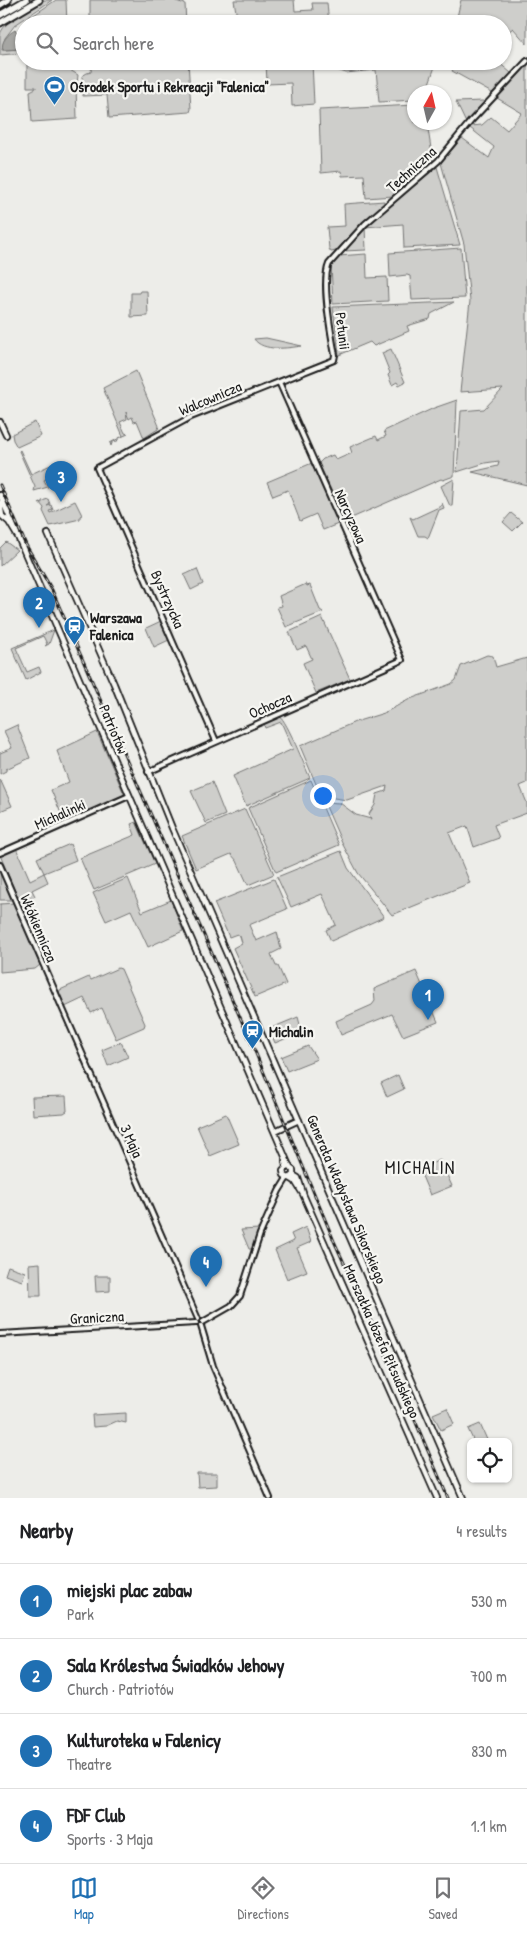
<!DOCTYPE html>
<meta charset="utf-8">
<style>
:root{--surface:#fff;--page:#f6f6f6;--text:#202124;--muted:#757577;--line:#e0e0e0;--accent:#1f6fb2}
body{margin:0;font-family:"Patrick Hand",sans-serif;background:var(--page);color:var(--text)}
.controls{position:absolute;right:15px;bottom:15px;display:grid;overflow:hidden;border-radius:8px;box-shadow:0 1px 4px #0004}
.controls button{width:45px;height:45px;display:grid;place-items:center;padding:0;border:0;border-bottom:1px solid var(--line);background:var(--surface);color:var(--text);font:25px sans-serif}
.compass{position:absolute;left:407px;top:85px;width:45px;height:45px;border-radius:50%;background:var(--surface);box-shadow:0 1px 4px #0004;rotate:8deg}
.you{position:absolute;left:322px;top:795px;width:18px;height:18px;margin:-12px;border:4px solid #fff;border-radius:50%;background:#1a73e8;box-shadow:0 0 0 8px #1a73e833}
.badge{display:grid;place-items:center;width:32px;height:32px;border-radius:50%;background:var(--accent);color:#fff;font-size:16px;font-weight:700}
.pin{position:absolute;translate:-50% -41px;filter:drop-shadow(0 1px 2px #0008)}
.pin::after{content:'';position:absolute;top:26px;width:18px;height:15px;background:inherit;clip-path:polygon(0 0,100% 0,50% 100%)}
.list{margin:0;padding:0;list-style:none}
h2{display:flex;justify-content:space-between;align-items:center;height:65px;margin:0;padding:0 20px;font-size:21px}
h2 small{font-size:16px;font-weight:400;color:var(--muted)}
.list li{display:grid;grid-template-columns:32px 1fr auto;gap:15px;align-items:center;box-sizing:border-box;height:75px;padding:0 20px;border-top:1px solid var(--line)}
.list b{display:block;font-size:19px;white-space:nowrap}
.list p{margin:0;font-size:16px;white-space:nowrap;color:var(--muted)}
.list em{font-size:16px;font-style:normal;color:var(--muted)}
.icon{flex:none;width:28px;height:28px;fill:none;stroke:currentColor;stroke-width:2;stroke-linecap:round;stroke-linejoin:round}
.map{position:relative;flex:none;width:527px;height:1498px;overflow:hidden}
.search{position:absolute;background:var(--surface);box-shadow:0 1px 4px #0004;left:15px;right:15px;top:15px;height:55px;display:flex;align-items:center;gap:12px;box-sizing:border-box;padding:0 18px;border-radius:28px;color:var(--muted);font-size:19px}
.sheet{height:365px;background:var(--surface)}
nav{display:flex;justify-content:space-around;align-items:center;box-sizing:border-box;height:70px;border-top:1px solid var(--line);background:var(--surface);font-size:14px;color:var(--muted)}
nav a{display:grid;justify-items:center;gap:2px}
nav .on{color:var(--accent)}
.map>svg:first-child{display:block}
.green{fill:#cececb;stroke:#757574}
.water{fill:#a6a6a3;stroke:#6f6f6d}
.lines{fill:none;stroke-linecap:round;stroke-linejoin:round}
.tertiary-casing{stroke:#1c1c1c;stroke-width:8}
.secondary-casing{stroke:#1c1c1c;stroke-width:8}
.motorway-casing{stroke:#1c1c1c;stroke-width:9}
.tertiary{stroke:#f6f6f2;stroke-width:4}
.secondary{stroke:#f6f6f2;stroke-width:4.5}
.motorway{stroke:#f6f6f2;stroke-width:5.5}
.rail-casing{stroke:#1c1c1c;stroke-width:3}
.rail{stroke:#f6f6f2;stroke-width:1;stroke-dasharray:4;stroke-linecap:butt}
.labels{text-anchor:middle;dominant-baseline:central;stroke-width:4.5;stroke-linejoin:round;paint-order:stroke}
.poi-label{font-size:15px;font-weight:bold;fill:#1c1c1c;stroke:#f6f6f2;text-anchor:start}
.street-label{font-size:15px;fill:#1c1c1c;stroke:#f6f6f2}
.quarter-label{font-size:18px;letter-spacing:1px;fill:#1c1c1c;stroke:#f6f6f2}
</style>
<div class="map">
<svg width="527" height="1498" viewBox="0 0 527 1498">
<rect width="100%" height="100%" fill="#edede9"/>
<filter id="ink" filterUnits="userSpaceOnUse"><feTurbulence type="fractalNoise" baseFrequency=".02" numOctaves="2"/><feDisplacementMap in="SourceGraphic" scale="10" xChannelSelector="R" yChannelSelector="G"/><feConvolveMatrix kernelMatrix="1 2 1 2 8 2 1 2 1" color-interpolation-filters="sRGB"/></filter>
<g filter="url(#ink)">
<path class="green" d="M42,0H52L15,25L5,38L2,50L24,49V53L0,55C0,48 0,41 0,35C2,22 32,7 42,0Z
M56,0H66L67,24H39L41,23L35,19L29,24H24L25,21Z
M90,0H173L185,4L186,24H90Z
M234,0H294L295,11L313,10L312,3H327L329,24H238Z
M461,0H527V44L513,28L503,36V24H439V17H457Z
M27,61H68L70,70L78,75L77,84L76,85L77,119L32,122L30,91L36,88V87H27Z
M92,61H188L191,109L190,112L109,118L107,95L83,96L82,76L87,73L91,72Z
M266,61H437L426,92H414V100L379,102L376,70L346,73L312,62L314,104L292,106L291,83L267,84Z
M440,61H497L511,73L492,93L452,71L453,69Z
M527,65V485L472,472L498,466L499,461L485,463L457,472L461,411L484,409L503,389L460,392L470,301L464,244L441,163L462,138L489,158L494,147L470,128L471,126L482,125L491,117L507,130L522,113L497,98Z
M483,101L484,102L466,123L456,102Z
M414,105V122L427,123L433,161L393,196L366,198L364,175L342,176L341,171L321,173L319,110Z
M437,167L460,245L404,248L403,224L365,227L366,250L343,251L365,227Z
M384,201V204L357,228L336,251L331,252L329,249L327,227L345,226L344,204Z
M461,248L465,298L412,300L410,276L407,275L390,277L389,253Z
M366,254L367,278L387,277L388,301L333,304L331,265L338,256Z
M140,291H147L148,316L131,317V293H139Z
M454,302L431,314L430,319L407,326L409,331L374,346L370,342L339,355L333,307Z
M266,338L302,346C288,348 263,352 254,339Z
M391,349L405,382L399,385L397,382L392,385L388,375L390,373L382,353Z
M136,371L159,426L158,429L144,438L137,421L134,422L132,417L129,419L126,412L127,419L120,422L125,433L128,434L119,438L116,443L115,441L112,443L111,446L110,443L123,436L103,388Z
M457,400L454,476L443,480L441,479L347,520L344,519L319,463L323,459L333,455L336,460L352,453L350,447L376,436L378,440L386,436L384,431L434,408Z
M35,422L41,436L17,447L13,440L12,434Z
M20,450L31,474L55,463L59,473L44,480L48,487L34,491L35,487L19,451Z
M312,463L339,521L338,524L323,530L316,514L300,521L288,490L273,496L267,482Z
M454,479L452,506H450L441,486Z
M48,499L50,504L47,506L51,505L53,510L49,511L50,513L75,501L82,515L80,516V519L50,526L43,511L44,508L39,502L42,503V501Z
M442,503L444,508L439,510L428,538L425,536H418L410,517L413,519L441,506Z
M511,513L522,522L513,531L503,522Z
M6,542L17,550L0,566V548Z
M197,569L203,584L191,590L184,575Z
M306,584L307,586L310,585L320,610L323,612L286,627L277,607L282,606L279,596Z
M322,617L350,679L316,693L303,663L312,659L306,646L297,650L289,632Z
M161,621L169,640L154,647L146,628Z
M54,630L49,644L45,646L47,644L43,636L16,648L27,672L39,667L41,672L26,680L12,648Z
M487,655L493,656L496,667L527,658V783L520,786L527,803V813L494,825L499,838L474,847L467,826L449,833L470,883L392,915L358,873L342,843L324,802L340,803L356,815L371,819L369,814L375,805L377,794L386,791L387,786L347,800L321,796L300,746L355,722L384,713L410,699L451,684L456,680L461,666Z
M279,715C288,723 304,765 310,778L246,806L233,776L293,749L281,722L265,728L263,722Z
M17,725L30,758L6,769V771L0,774V753L12,748L4,731Z
M97,732L125,796L69,820L63,818L51,790L69,782L57,751Z
M0,779L12,806L0,811Z
M311,780L339,845L276,872L248,808Z
M212,782L225,815L206,823L191,791Z
M245,809L274,874L248,885L237,861L231,854L196,869L182,836Z
M136,822L155,864L94,890L80,858L135,835L131,824Z
M70,844L76,860L44,873L48,882L32,890L35,896L20,903L0,855L16,848L30,880L44,873L37,858Z
M341,851L348,868L384,917L331,941L326,930L336,925L322,894L291,907L277,877Z
M0,873H1L12,900H0Z
M128,878L142,912L171,900L183,931L148,947L131,910L106,921L93,893Z
M274,879L287,909L249,925L256,941L277,932L281,949L271,954L276,966H278L286,984L255,997L233,948L242,943L240,936L237,934L229,937L214,903Z
M14,903L40,965L35,969L0,972V904Z
M118,968L121,969L145,1024L144,1027L116,1039L102,1008L91,1013L84,998L65,1007L59,993L60,990L89,977L91,980Z
M416,971L438,1022L403,1036L392,1014L341,1035L336,1021L372,1005L375,1001L374,989Z
M298,1017L302,1032L275,1043L269,1029Z
M121,1042L128,1057L108,1066L102,1050Z
M308,1046L317,1059L287,1071L281,1057Z
M398,1075L404,1089L387,1097L381,1083Z
M66,1096L67,1111L64,1113L33,1115L32,1097Z
M226,1114L239,1144L210,1156L197,1126Z
M440,1160L452,1186L430,1195L419,1169Z
M306,1227L311,1242L297,1248L307,1271L287,1279L275,1250L294,1241L291,1234Z
M259,1229L252,1249H249L241,1230Z
M40,1263L41,1296H30L29,1264Z
M8,1266L25,1272L22,1281L5,1275Z
M95,1276H110V1291L96,1292Z
M447,1408L454,1424L441,1430L433,1414Z
M126,1413V1423L117,1421L106,1426L93,1427L92,1415Z
M480,1424L488,1442H474L468,1429Z
M197,1473H217V1486L198,1487Z"/>
<path class="water" d="M15,30L19,34L24,31V49L3,50C0,42 8,34 15,30Z"/>
<g class="lines">
<defs>
<path id="tertiary" d="M216,741L97,468L191,417L334,360L335,355C331,334 321,282 329,264L365,224L438,161L471,121L527,61
M148,772L402,660L279,382
M0,853L129,796
M0,865L198,1319
M203,1322L231,1306L240,1296L260,1234L279,1191L287,1178
M201,1326L213,1366L270,1498
M0,1334L196,1323"/>
<path id="secondary" d="M0,422L6,435
M0,495L17,534
M0,503L2,516L9,522L18,537L290,1168L293,1170V1175
M48,534L114,684L172,828L463,1498
M275,1131L299,1120
M285,1160L286,1168L283,1171L284,1175L288,1178L293,1176
M293,1175L298,1178L303,1193
M290,1178L295,1181L303,1194L437,1498"/>
<path id="motorway" d="M0,5L8,0
M0,15L26,0
M0,23L39,0"/>
</defs>
<use href="#tertiary" class="tertiary-casing"/>
<use href="#secondary" class="secondary-casing"/>
<use href="#motorway" class="motorway-casing"/>
<use href="#tertiary" class="tertiary"/>
<use href="#secondary" class="secondary"/>
<use href="#motorway" class="motorway"/>
<defs>
<path id="rail" d="M0,485L26,545L52,590L254,1049L334,1241L399,1383L448,1498"/>
</defs>
<use href="#rail" class="rail-casing"/>
<use href="#rail" class="rail"/>
</g>
</g>
<defs>
<symbol id="stadium-pin" viewBox="-11 -11 22 30"><path d="M0 17L-7.5 6A9.5 9.5 0 1 1 7.5 6Z" fill="#1f6fb2" stroke="#f6f6f2"/><path d="M0-5a6.5 5 0 1 0 0 10a6.5 5 0 1 0 0-10ZM-3.5-1.8h7v3.6h-7Z" fill="#fff"/></symbol>
<symbol id="station-pin" viewBox="-11 -11 22 30"><path d="M0 17L-7.5 6A9.5 9.5 0 1 1 7.5 6Z" fill="#1f6fb2" stroke="#f6f6f2"/><path d="M-3-6H3Q5-6 5-4V2Q5 4 3 4L4.5 6H3L1.5 4h-3L-3 6H-4.5L-3 4Q-5 4-5 2V-4Q-5-6-3-6ZM-3.5-4v3h7v-3ZM-3.5 1v1.5H-2V1ZM2 1v1.5H3.5V1Z" fill="#fff"/></symbol>
</defs>
<g fill-rule="evenodd">
<use href="#stadium-pin" x="42" y="74" width="25" height="34"/>
<use href="#station-pin" x="62" y="614" width="25" height="34"/>
<use href="#station-pin" x="240" y="1018" width="25" height="34"/>
</g>
<g class="labels">
<g class="poi-label">
<text x="70" y="86">Ośrodek Sportu i Rekreacji "Falenica"</text>
<text x="90" y="617">Warszawa<tspan x="90" dy="17">Falenica</tspan></text>
<text x="269" y="1031">Michalin</text>
</g>
<g class="street-label">
<text transform="translate(411 169) rotate(-42)">Techniczna</text>
<text transform="translate(343 331) rotate(83)">Petunii</text>
<text transform="translate(210 398) rotate(-23)">Walcownicza</text>
<text transform="translate(351 516) rotate(66)">Narcyzowa</text>
<text transform="translate(168 599) rotate(66)">Bystrzycka</text>
<text transform="translate(270 705) rotate(-24)">Ochocza</text>
<text transform="translate(114 729) rotate(67)">Patriotów</text>
<text transform="translate(60 814) rotate(-24)">Michalinki</text>
<text transform="translate(39 928) rotate(67)">Włókiennicza</text>
<text transform="translate(132 1141) rotate(66)">3 Maja</text>
<text transform="translate(347 1199) rotate(67)">Generała Władysława Sikorskiego</text>
<text transform="translate(97 1317) rotate(-3)">Graniczna</text>
<text transform="translate(382 1341) rotate(66)">Marszałka Józefa Piłsudskiego</text>
</g>
<g class="quarter-label">
<text x="420" y="1167">MICHALIN</text>
</g>
</g>
</svg>
<div class="controls">
<button><svg class="icon" aria-label="locate" viewBox="0 0 24 24"><circle cx="12" cy="12" r="6"/><path d="M12 2v4M12 18v4M2 12h4M18 12h4"/></svg></button>
</div>
<svg class="compass" viewBox="-18 -18 36 36"><path d="M0-13l5 13h-10z" fill="#e53935"/><path d="M0 13l5-13h-10z" fill="#757577"/></svg>
<div class="you"></div>
<div class="pin badge" style="left:428px;top:1020px">1</div>
<div class="pin badge" style="left:39px;top:628px">2</div>
<div class="pin badge" style="left:61px;top:502px">3</div>
<div class="pin badge" style="left:206px;top:1287px">4</div>
<div class="search"><svg class="icon" aria-label="search" viewBox="0 0 24 24"><circle cx="10" cy="10" r="6"/><path d="M15 15l6 6"/></svg>Search here</div>
</div>
<section class="sheet">
<h2>Nearby<small>4 results</small></h2>
<ul class="list">
<li><span class="badge">1</span><div><b>miejski plac zabaw</b><p>Park</p></div><em>530 m</em></li>
<li><span class="badge">2</span><div><b>Sala Królestwa Świadków Jehowy</b><p>Church · Patriotów</p></div><em>700 m</em></li>
<li><span class="badge">3</span><div><b>Kulturoteka w Falenicy</b><p>Theatre</p></div><em>830 m</em></li>
<li><span class="badge">4</span><div><b>FDF Club</b><p>Sports · 3 Maja</p></div><em>1.1 km</em></li>
</ul>
</section>
<nav>
<a class="on"><svg class="icon" aria-label="map" viewBox="0 0 24 24"><path d="M3 6l6-2 6 2 6-2v14l-6 2-6-2-6 2zM9 4v14M15 6v14"/></svg>Map</a>
<a><svg class="icon" aria-label="directions" viewBox="0 0 24 24"><path d="M12 3l9 9-9 9-9-9zM9 14v-3h6M13 9l2 2-2 2"/></svg>Directions</a>
<a><svg class="icon" aria-label="saved" viewBox="0 0 24 24"><path d="M7 4h10v16l-5-4-5 4z"/></svg>Saved</a>
</nav>
